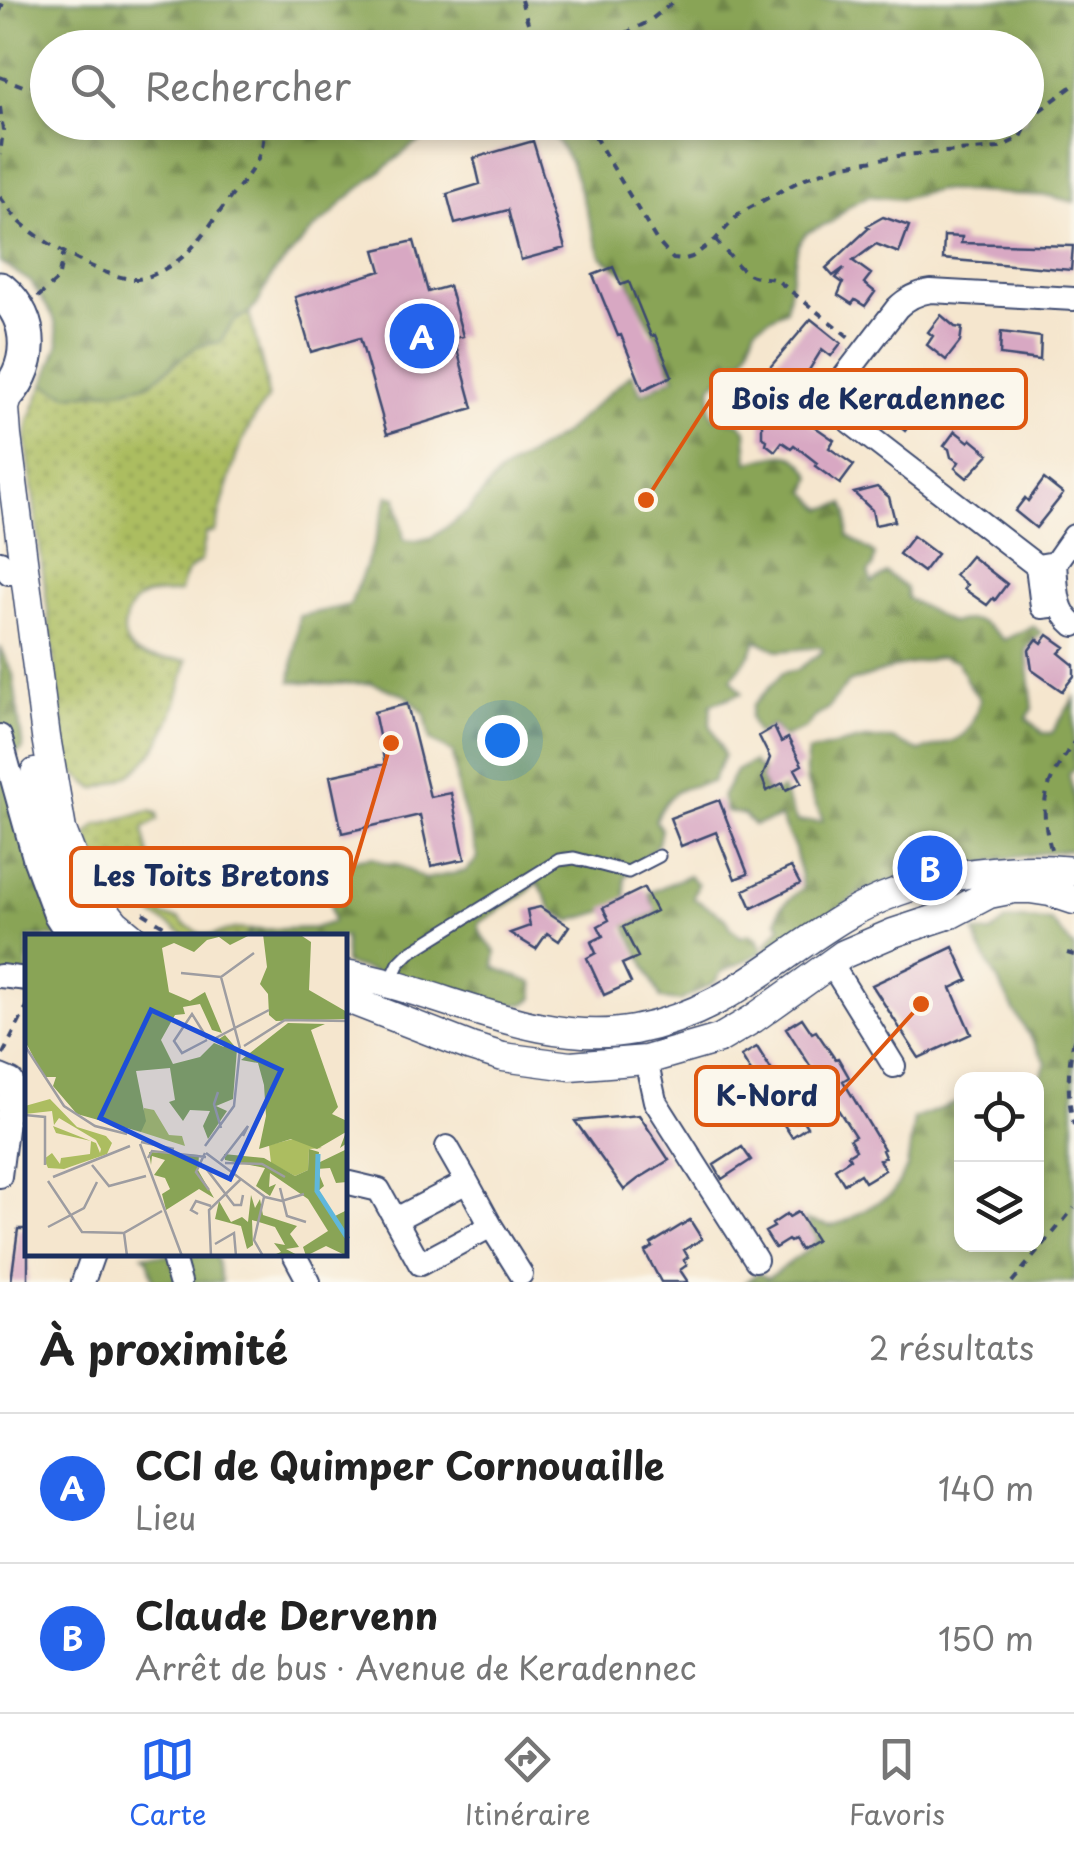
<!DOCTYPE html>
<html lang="fr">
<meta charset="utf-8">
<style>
:root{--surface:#fff;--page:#f6f6f6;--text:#222;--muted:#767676;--line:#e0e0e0;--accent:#2563eb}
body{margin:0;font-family:"Playpen Sans",sans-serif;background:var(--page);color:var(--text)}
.controls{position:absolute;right:30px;bottom:30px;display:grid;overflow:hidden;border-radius:20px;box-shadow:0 5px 15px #0003}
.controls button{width:90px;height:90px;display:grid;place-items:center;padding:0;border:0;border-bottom:2px solid var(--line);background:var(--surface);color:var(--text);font:50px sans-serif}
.you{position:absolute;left:502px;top:740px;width:35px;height:35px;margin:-25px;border:8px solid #fff;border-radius:50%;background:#1a73e8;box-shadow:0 0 0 15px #1a73e833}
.badge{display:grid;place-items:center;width:65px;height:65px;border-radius:50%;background:var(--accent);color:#fff;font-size:32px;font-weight:700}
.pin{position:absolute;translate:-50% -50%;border:5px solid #fff;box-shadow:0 2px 10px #0006}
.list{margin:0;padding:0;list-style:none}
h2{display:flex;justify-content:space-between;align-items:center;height:130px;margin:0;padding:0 40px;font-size:42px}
h2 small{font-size:32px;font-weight:400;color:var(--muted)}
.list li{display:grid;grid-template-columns:65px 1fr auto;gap:30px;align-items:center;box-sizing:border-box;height:150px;padding:0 40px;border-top:2px solid var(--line)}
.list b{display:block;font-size:38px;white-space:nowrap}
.list p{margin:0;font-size:32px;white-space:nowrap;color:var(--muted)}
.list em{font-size:32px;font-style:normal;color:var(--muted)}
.icon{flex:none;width:55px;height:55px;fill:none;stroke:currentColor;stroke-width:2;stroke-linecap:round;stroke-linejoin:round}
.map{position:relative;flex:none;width:1074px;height:1282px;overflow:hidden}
.search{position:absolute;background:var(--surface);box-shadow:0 5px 15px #0003;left:30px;right:30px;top:30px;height:110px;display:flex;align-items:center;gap:25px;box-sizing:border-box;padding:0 35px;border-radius:55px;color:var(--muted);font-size:38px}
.sheet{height:430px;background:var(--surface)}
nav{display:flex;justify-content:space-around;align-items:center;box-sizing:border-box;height:140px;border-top:2px solid var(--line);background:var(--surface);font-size:28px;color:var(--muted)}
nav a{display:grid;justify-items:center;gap:5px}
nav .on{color:var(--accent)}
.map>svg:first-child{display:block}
.grass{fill:url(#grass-dots);stroke:#64765f;stroke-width:2.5}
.forest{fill:url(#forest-firs);stroke:#526a5a;stroke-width:2.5}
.building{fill:#d8a8c3}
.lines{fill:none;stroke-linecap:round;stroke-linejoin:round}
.service-casing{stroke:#3c4a6f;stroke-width:15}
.minor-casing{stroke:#3c4a6f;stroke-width:26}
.tertiary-casing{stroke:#3c4a6f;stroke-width:31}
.primary-casing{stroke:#3c4a6f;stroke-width:39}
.path{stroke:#3c4a6f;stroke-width:4;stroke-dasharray:8 8;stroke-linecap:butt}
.service{stroke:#fff;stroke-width:11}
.minor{stroke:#fff;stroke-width:22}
.tertiary{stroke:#fff;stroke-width:28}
.primary{stroke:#fff;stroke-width:35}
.inset-river{fill:none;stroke:#5fb7dc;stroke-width:5}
.inset-road{fill:none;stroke:#9e9da1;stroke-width:2.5}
.view{fill:#1d4ed8;fill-opacity:0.15;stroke:#1d4ed8;stroke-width:5}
.inset-edge{fill:none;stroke:#1b2f5e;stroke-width:5}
.leader{fill:none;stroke:#de5710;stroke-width:4}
.callout-dot{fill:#de5710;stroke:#fbf7ec;stroke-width:4}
.callout{fill:#fbf7ec;stroke:#de5710;stroke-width:4}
.callout-label{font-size:28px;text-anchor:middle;font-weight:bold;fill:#1b2f5e}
</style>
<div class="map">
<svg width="1074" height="1282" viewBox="0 0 1074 1282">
<defs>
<pattern id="grass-dots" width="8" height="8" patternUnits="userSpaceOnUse" patternTransform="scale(2.5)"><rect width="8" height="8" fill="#acbd60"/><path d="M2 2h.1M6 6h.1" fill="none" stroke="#8b9a52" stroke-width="1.8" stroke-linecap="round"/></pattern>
<pattern id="forest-firs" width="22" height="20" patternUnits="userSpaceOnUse" patternTransform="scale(2.5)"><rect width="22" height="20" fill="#89a456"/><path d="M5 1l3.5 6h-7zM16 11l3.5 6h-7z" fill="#6f864a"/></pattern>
</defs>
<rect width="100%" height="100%" fill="#fbf7ec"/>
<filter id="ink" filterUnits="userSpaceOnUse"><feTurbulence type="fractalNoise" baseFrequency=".01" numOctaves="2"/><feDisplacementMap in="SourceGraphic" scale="20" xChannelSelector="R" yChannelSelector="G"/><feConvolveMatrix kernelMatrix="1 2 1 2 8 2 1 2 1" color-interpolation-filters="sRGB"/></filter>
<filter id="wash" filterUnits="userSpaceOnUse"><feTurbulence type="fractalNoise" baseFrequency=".0048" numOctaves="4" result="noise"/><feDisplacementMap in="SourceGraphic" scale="40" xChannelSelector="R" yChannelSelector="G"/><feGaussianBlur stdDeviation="2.25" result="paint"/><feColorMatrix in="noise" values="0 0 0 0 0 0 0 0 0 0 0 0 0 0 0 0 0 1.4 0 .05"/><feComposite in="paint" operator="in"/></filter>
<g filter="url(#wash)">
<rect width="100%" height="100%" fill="#f5e6ce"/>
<path class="grass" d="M249,313L266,380L268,399C236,437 228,485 215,532L206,533L201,561C187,569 183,577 180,592C169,594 157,593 147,595C127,600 116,634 131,649C144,661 170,659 187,660C178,700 167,747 132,773C121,781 108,785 95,789L68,768L26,438L29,420L44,384L68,395L124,389L150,383L197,346L220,342L233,322Z
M150,811L157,813L158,820L143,829L163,916L179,919L184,924L200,933L211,935L235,929L252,930L245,937C230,937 203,941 190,937C183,935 175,928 169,925C135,906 96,874 87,834L96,825Z"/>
<path class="forest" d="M0,0H1074V202L1050,196L938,190L901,199L868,196L849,206L833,221L806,233L798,245L786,309L756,326L749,348L744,358L726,362L720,378L712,385L710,409L714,418L739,423L746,430L748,462C778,456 795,444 812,477L807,492L823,509L844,504L848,513V536L875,554L873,567L868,573L872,583L886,573L906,588L907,598L951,623C978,615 985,623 1004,640L1033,626L1041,633L1026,649L1033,708L1027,718L1042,733H1052L1074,698V769L1069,774L1074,798V849C1032,854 990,861 948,869C916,875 884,879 856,896L773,958L766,945L781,926L777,920L780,908L803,887L795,849L780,818L754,825L744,815L726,811L722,797L736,771L753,762L757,768L762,769L761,779L766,791L773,794L782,789L797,822L823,821C812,793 801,785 808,752L864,739H892L919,751C959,739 969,743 980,699L970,687L957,661L941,657L893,668L848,683L828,708L813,719L806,728L783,737L773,725L757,734L750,718L753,705L783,673L797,670L823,651L821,647L779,651L756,640L752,652L731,679L742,693L711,704L710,724L724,755L712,782C680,788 669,789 655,820L661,829L658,844L625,877V894L638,921L656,913L649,893L689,875L698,884L693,898L726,918L731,928L741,937L749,934L757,938L763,952L721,972L715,982L680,1001L661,999L617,907L571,921L553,911L538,882L524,895L479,923C478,936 489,943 496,952L494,967L533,983L534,998L525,1004L496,1006L345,964V937H245L252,930L314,928L333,922L325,864L372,857L384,863L398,864L425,879L466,871L478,858L458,792L453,753L430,740L425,714L407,696L372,683L329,684L291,681L299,616L350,605L374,544L388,496L397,497L404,540L416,541L433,537L467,512L499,474L560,436L632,373L641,394L675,377L626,275L601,256L571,163L558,142L540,123L1026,122V48H48V122L457,123L412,146L345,200L332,214L316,227L273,274L257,305L249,313L233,322L220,342L197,346L150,383L124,389L68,395L44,384L59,343L54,318L31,282L0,262Z
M0,647L13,674L23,749L11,757L77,937H28L27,989L0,984Z
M1021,919L1051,921L1074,948V1282H745L757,1273L768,1278L809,1249L818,1239L806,1220L831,1226L846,1221L892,1194L907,1168L914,1119L961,1101L962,1244H1036V1080L1017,1079L1041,1076L1046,1062L1016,1014L978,944L974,932L991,933L1006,921Z
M143,1255H216L222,1282H154L148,1260Z"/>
<g id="blocks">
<path class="building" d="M533,141L565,248L521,260L508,210L455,224L447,194L480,184L474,158Z
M883,217L909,226L899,253L876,244L853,261L871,274L864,283L875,292L865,306L855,300L852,304L838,295L843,283L836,278L844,268L833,276L826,268L869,228L867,226Z
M944,236L962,237L961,243L1073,246L1071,270L943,259Z
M414,241L428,292L449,286L463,336L454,338L473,408L387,434L360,338L311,352L295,297L381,271L375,250Z
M613,267L621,285L629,282L651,336L655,335L672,376L643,390L621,335L618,336L593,275Z
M941,315L955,327L962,328L960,342L946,360L927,345L933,336L928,332Z
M811,319L841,343L831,356L822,349L806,375V385L808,422L834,440L829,448L854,465L840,484L815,466L817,463L794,445L791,448L782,442L775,451L766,444L767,440L762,437V401L765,402L764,382L766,372Z
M1001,332L1041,337L1040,360L1000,355Z
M902,390L920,405L914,413L917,415L905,431L889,418L890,416L882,409L892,396L896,398Z
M955,431L969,442L971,439L989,454L967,478L955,468L959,462L951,457L949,449L944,446Z
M1044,479L1063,494L1036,528L1015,511L1025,498L1028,501Z
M877,487L889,497L895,521L875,525L872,510L854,493Z
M913,536L937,554L923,572L899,554Z
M971,556L1007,584L995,600L993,598L987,605L964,589L967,585L955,575Z
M1048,635L1065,647L1059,653L1074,665V676L1062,691L1032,670L1029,650L1037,639L1042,643Z
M407,704L430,797L451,793L465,859L431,866L420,815L342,833L330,776L385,764L374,712Z
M774,727L781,742L788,738L802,765L795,769L802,782L786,790L783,783L767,791L762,778L770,758L759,736Z
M719,800L748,874L735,879L716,832L681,846L670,818Z
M791,867L800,884L752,908L744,890Z
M644,888L656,911L623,927L638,957L622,964L631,983L604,995L587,958L596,953L591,942L603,936L598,926L609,920L603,908Z
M540,907L569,926L559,941L547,933L536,949L510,933L530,926L527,910Z
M953,947L968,980L951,988L971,1034L919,1058L872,985Z
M802,1018L812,1033L816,1031L835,1059L838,1058L849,1077L843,1081L884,1149L882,1150L885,1157L879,1160L885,1170L865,1182L860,1174L844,1184L835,1169L850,1159L848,1155L856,1150L850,1139L855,1136L786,1028Z
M757,1047L807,1127L792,1137L771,1105L763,1110L749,1089L751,1088L747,1081L754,1077L741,1056Z
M639,1115L669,1160L638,1179L624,1190L575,1121Z
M742,1147L751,1160L722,1179L714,1165Z
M798,1212L816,1240L800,1250L794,1240L790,1242L788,1240L775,1248L765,1232L774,1227L772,1224L787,1214L789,1217Z
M690,1220L702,1239L684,1250L688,1257L684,1260L687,1265L680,1270L688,1282H661L645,1252L653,1247L651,1244Z
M18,1229H28V1282H11Z"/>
</g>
</g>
<g filter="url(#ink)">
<use href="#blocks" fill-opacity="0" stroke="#3c4a6f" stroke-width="2.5"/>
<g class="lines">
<defs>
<path id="service" d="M389,984L399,963L409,953L559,860L574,858L628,872L659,856"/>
<path id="minor" d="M0,562L9,573
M1055,563L1074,536
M1037,566L850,422C837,408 837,398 841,381L897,308C907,298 917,293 931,291L1074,299
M1060,605L1042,607L1037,566L1055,563C1057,585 1055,610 1074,625
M0,736L35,861L55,915L69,937
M830,962L894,1066
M0,976L28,979
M646,1060L655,1101L756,1260
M0,1076L12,1081L0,1176
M447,1147L467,1182
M345,1182L379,1190L420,1264L491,1226L467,1182L396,1219
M491,1226L521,1274
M172,1254L180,1282
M294,1254L309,1282
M83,1282L93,1254"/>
<path id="tertiary" d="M10,391L5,408L7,436L46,737L62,830L76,866L92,894L115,923L132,937
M35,773C42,839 54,884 95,937
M345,974C439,989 537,1048 634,1030C724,1013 772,960 846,916C913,876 997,864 1074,871
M345,998L471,1047L503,1057L570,1066L646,1060L719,1039L753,1019L844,954L893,933L951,914L989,894L1014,889H1030L1050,892L1074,900"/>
<path id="primary" d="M0,290C36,320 34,370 0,400"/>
</defs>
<use href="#service" class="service-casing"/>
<use href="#minor" class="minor-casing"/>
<use href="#tertiary" class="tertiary-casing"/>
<use href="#primary" class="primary-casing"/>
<path class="path" d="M521,0L533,39
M0,11L4,0
M420,48C455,34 510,16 540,48
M596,48L648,22L676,0
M0,77L23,86L48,85
M0,107L3,130L0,155
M239,122L268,128L281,122
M586,122L657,241L673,259L682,260L692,257L715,240L740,213L803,179L839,166L904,155L999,148L1021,137L1031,117L1074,85
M0,197C6,205 12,214 19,221C41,242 105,279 135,279C147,279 162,271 171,265C194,252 211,223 227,202C244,180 267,157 263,128
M715,240C725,249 741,273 753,276C763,279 768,276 778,281L849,337
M38,297L58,279L64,251
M1051,849C1037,799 1047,782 1074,742
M143,913L181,937
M1067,953L1074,955
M1074,1040C1067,1067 1067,1099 1074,1125
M3,1054L28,1005
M1012,1282L1074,1208"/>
<use href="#service" class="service"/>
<use href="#minor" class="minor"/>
<use href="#tertiary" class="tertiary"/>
<use href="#primary" class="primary"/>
</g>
</g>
<g transform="translate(25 934)">
<rect width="322" height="322" fill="#f5e6ce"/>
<path d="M25,165L52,193L81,202L87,209L82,220L39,235L23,234L19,225L27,219L35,230L36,224L65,220L66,207L31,199L28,192L71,209L75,219L76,215L71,206L34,184L29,191L27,177L0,180V172ZM119,174L129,176L144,201L157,202L160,212L116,198ZM268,205L297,214L284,215L283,236L270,242L246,229L244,211Z" fill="#acbd60"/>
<path d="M0,0H227L205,11L194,3L182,6L169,18L149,9L137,14L144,58L165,67L180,58L197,99L187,96L175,70L158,73L160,80L150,81L136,106L148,130L175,123L189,109L199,113L194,105L200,101L212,115L208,165L191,172L202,177L183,205L178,192L185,177L165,176L158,187L144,168L150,166L145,134L111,137L121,187L116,198L52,180L28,152L31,143H19L0,107ZM238,0H274L286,8L284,56L322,78V85L251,87L244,81L243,60L235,50L242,33ZM263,89L300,90L286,96L313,173L307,180L322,187V209L315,214L321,198L292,215L266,205L234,215L241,182L239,151L233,129L216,126ZM284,215L294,218L293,229L322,215V248L311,249L305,234L292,235L299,252L293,257L308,283L322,276V322L301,312L281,322L278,313L303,297L283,265L245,239L244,253L251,250L245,262L231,252L240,234L200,226L199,220L239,224L270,242L283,236ZM124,218L174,221L173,236L189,264L174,255L141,276L137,260L145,255L140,244L129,241L140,226L127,222L126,231ZM226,261L230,274L235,265L238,281L272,292L265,300L274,313L261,315L274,322H246L256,318L249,309L260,311L250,293L227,286L228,311L222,315L216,292L190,285L194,267L206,288L217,283L223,288Z" fill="#89a456"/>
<path class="inset-river" d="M293,220L292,257L323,305"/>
<path class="inset-road" d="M156,39L196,43M196,43L215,114M196,43L229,19M182,106L157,119L149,107L167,80L182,104M187,106L244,76M0,112L39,172L70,192L102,200M219,112L260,86L323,87M193,158L189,170L196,194M0,181L20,183V231M116,208L149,215M115,210L157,322M180,212L209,172L215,115M180,219L171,238L184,256M181,219L240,263L257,267L279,260M123,224L127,217L181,223M196,227L223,192L218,202M200,229L237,230L260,243M67,231L84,252L121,242M195,240L183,237L209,271H216L218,261M28,243L105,212M23,247L57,298L99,299M255,254L262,282L281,288M173,280L166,276L171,267L186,272M23,293L59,274L72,248M190,310L209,299L211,322M102,322L99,299L137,277M186,322L184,276L216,245M238,322L229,306L239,263"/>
<path class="view" d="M126,76L256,136L205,245L75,184Z"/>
<rect width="322" height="322" class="inset-edge"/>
</g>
<path class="leader" d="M646 500L711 399M391 743L351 877M921 1004L838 1096"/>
<g class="callout-dot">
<circle cx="646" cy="500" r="10"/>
<circle cx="391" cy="743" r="10"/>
<circle cx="921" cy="1004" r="10"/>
</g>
<g class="callout">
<rect x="711" y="370" width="315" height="58" rx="10"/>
<rect x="71" y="848" width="280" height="58" rx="10"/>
<rect x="696" y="1067" width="142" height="58" rx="10"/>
</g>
<g class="callout-label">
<text x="868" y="409">Bois de Keradennec</text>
<text x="211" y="886">Les Toits Bretons</text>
<text x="767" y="1106">K-Nord</text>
</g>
</svg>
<div class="controls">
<button><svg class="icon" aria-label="locate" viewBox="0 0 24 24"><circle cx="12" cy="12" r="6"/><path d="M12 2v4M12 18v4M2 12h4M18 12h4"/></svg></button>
<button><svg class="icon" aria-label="layers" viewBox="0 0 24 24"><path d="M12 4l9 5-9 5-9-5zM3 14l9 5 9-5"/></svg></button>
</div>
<div class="you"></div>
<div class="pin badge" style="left:422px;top:336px">A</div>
<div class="pin badge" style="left:930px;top:868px">B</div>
<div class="search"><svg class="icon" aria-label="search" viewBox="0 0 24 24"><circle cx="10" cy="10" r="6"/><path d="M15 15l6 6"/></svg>Rechercher</div>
</div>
<section class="sheet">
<h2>À proximité<small>2 résultats</small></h2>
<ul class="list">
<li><span class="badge">A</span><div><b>CCI de Quimper Cornouaille</b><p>Lieu</p></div><em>140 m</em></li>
<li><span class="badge">B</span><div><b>Claude Dervenn</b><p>Arrêt de bus · Avenue de Keradennec</p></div><em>150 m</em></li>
</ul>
</section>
<nav>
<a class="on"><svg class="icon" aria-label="map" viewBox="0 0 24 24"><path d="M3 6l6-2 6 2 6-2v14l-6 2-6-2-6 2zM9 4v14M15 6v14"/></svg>Carte</a>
<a><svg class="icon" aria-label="directions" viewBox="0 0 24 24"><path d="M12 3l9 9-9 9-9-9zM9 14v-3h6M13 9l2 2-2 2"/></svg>Itinéraire</a>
<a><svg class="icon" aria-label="saved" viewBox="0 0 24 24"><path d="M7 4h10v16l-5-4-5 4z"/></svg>Favoris</a>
</nav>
